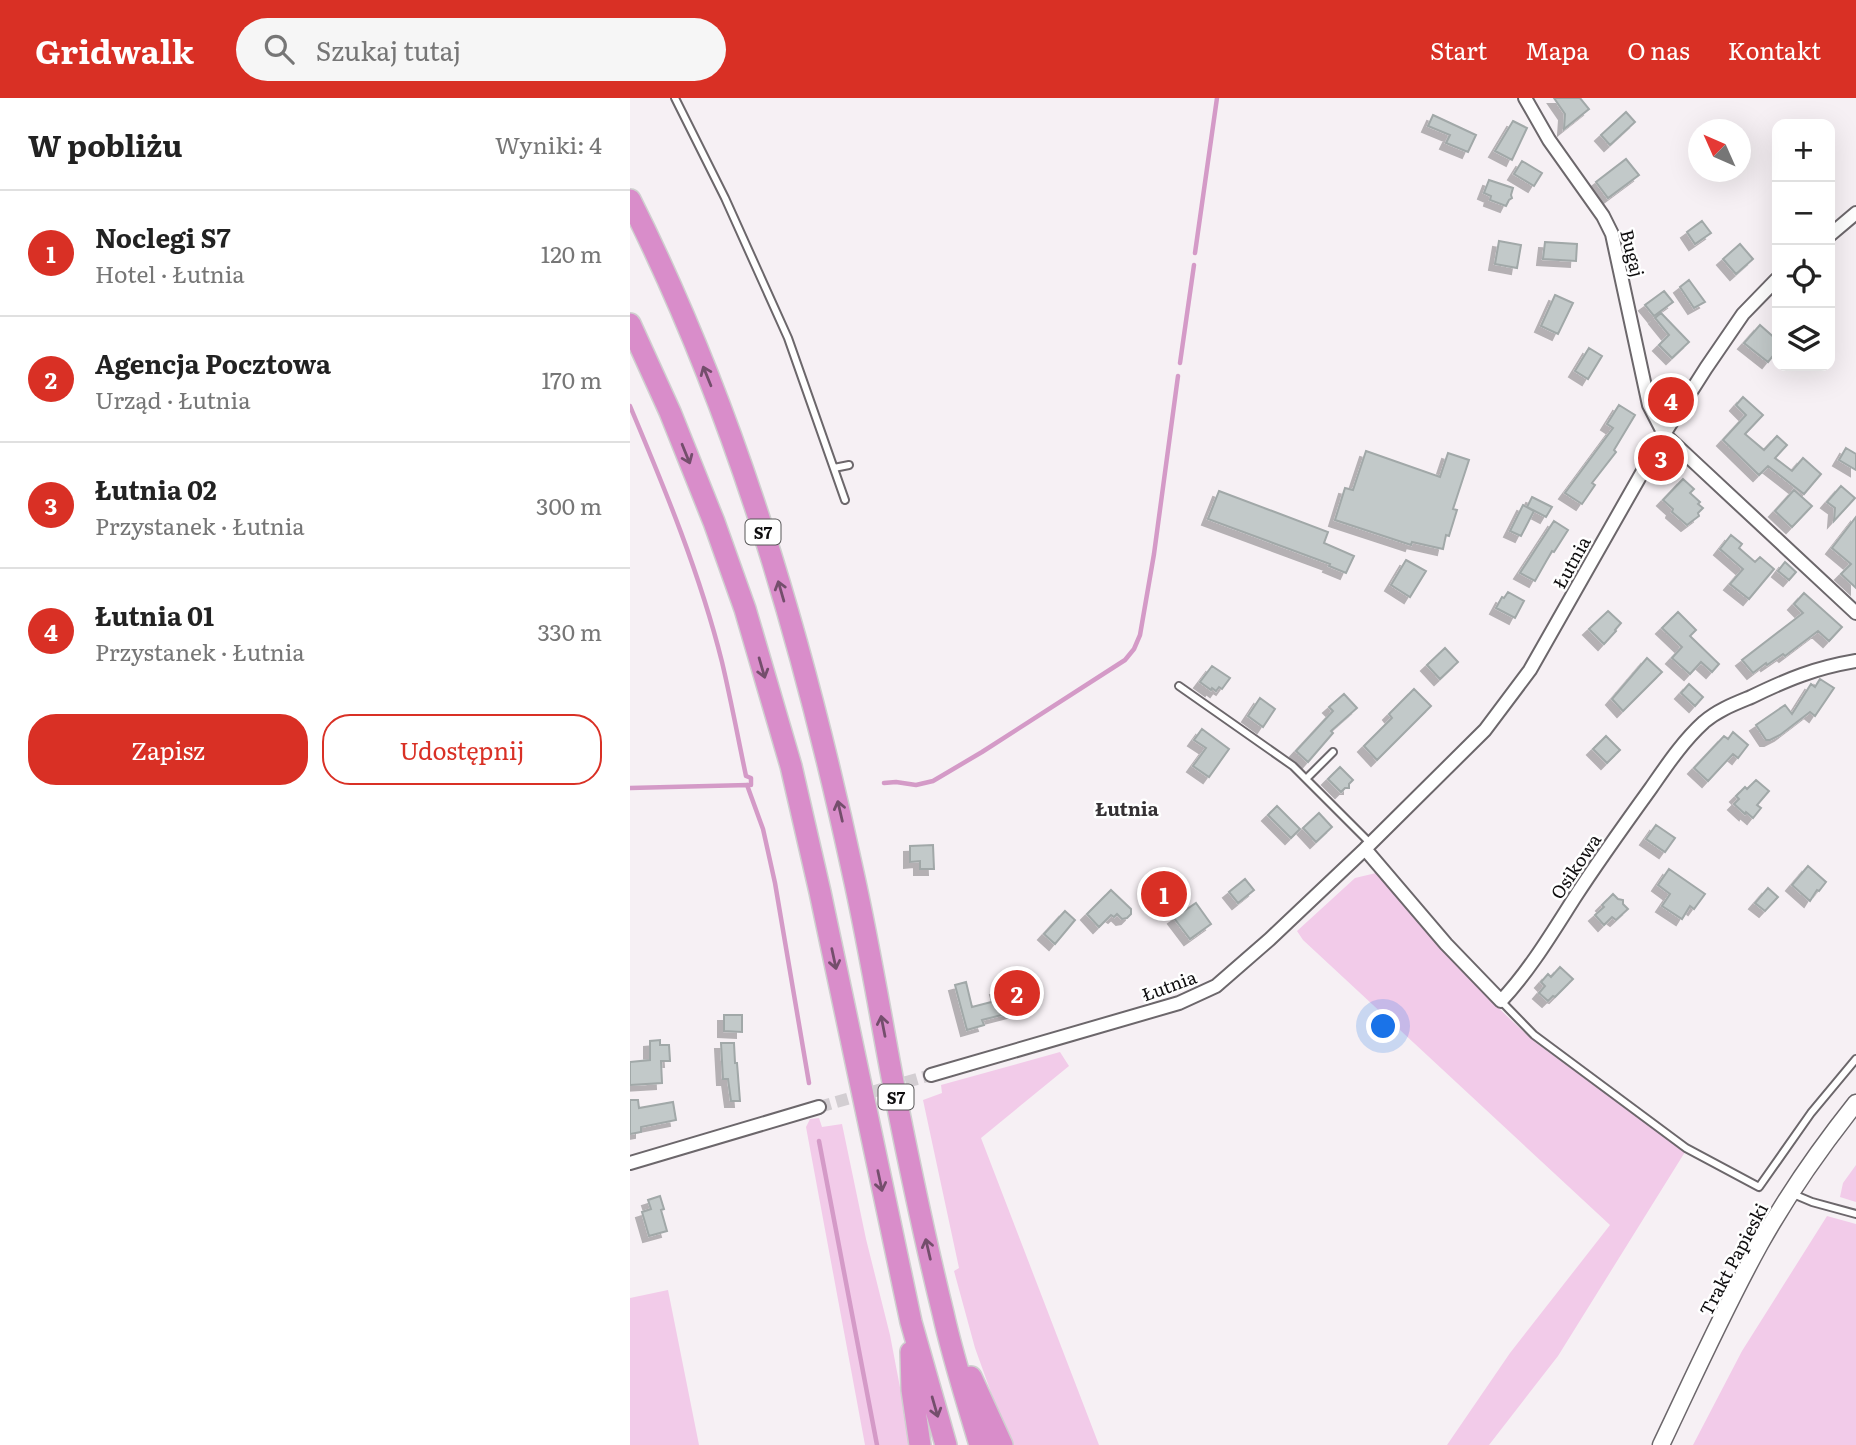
<!DOCTYPE html>
<html lang="pl">
<meta charset="utf-8">
<style>
:root{--surface:#fff;--page:#f6f6f6;--text:#222;--muted:#767676;--line:#e0e0e0;--accent:#d93025}
body{margin:0;font-family:Literata,serif;background:var(--page);color:var(--text)}
.controls{position:absolute;right:21px;top:21px;display:grid;overflow:hidden;border-radius:14px;box-shadow:0 7px 28px #0002}
.controls button{width:63px;height:63px;display:grid;place-items:center;padding:0;border:0;border-bottom:2px solid var(--line);background:var(--surface);color:var(--text);font:35px sans-serif}
.compass{position:absolute;left:1058px;top:21px;width:63px;height:63px;border-radius:50%;background:var(--surface);box-shadow:0 7px 28px #0002;rotate:315deg}
.you{position:absolute;left:754px;top:929px;width:24px;height:24px;margin:-18px;border:5px solid #fff;border-radius:50%;background:#1a73e8;box-shadow:0 0 0 10px #1a73e833}
.badge{display:grid;place-items:center;width:46px;height:46px;border-radius:50%;background:var(--accent);color:#fff;font-size:23px;font-weight:700}
.pin{position:absolute;translate:-50% -50%;border:4px solid #fff;box-shadow:0 2px 7px #0006}
.list{margin:0;padding:0;list-style:none}
h2{display:flex;justify-content:space-between;align-items:center;height:91px;margin:0;padding:0 28px;font-size:30px}
h2 small{font-size:23px;font-weight:400;color:var(--muted)}
.list li{display:grid;grid-template-columns:46px 1fr auto;gap:21px;align-items:center;box-sizing:border-box;height:126px;padding:0 28px;border-top:2px solid var(--line)}
.list b{display:block;font-size:26px;white-space:nowrap}
.list p{margin:0;font-size:23px;white-space:nowrap;color:var(--muted)}
.list em{font-size:23px;font-style:normal;color:var(--muted)}
.actions{display:flex;gap:14px;padding:21px 28px}
.actions a{flex:1;padding:16px 0;border:2px solid var(--accent);border-radius:28px;text-align:center;font-size:24px;color:var(--accent)}
.actions .main{background:var(--accent);color:#fff}
.icon{flex:none;width:38px;height:38px;fill:none;stroke:currentColor;stroke-width:2;stroke-linecap:round;stroke-linejoin:round}
.map{position:relative;flex:none;width:1226px;height:1347px;overflow:hidden}
header{display:flex;align-items:center;gap:42px;box-sizing:border-box;height:98px;padding:0 35px;background:var(--accent);color:#fff}
header strong{font-size:33px}
nav{display:flex;gap:38px;margin-inline-start:auto;font-size:24px}
.search{width:490px;height:63px;background:var(--page);display:flex;align-items:center;gap:18px;box-sizing:border-box;padding:0 24px;border-radius:38px;color:var(--muted);font-size:26px}
main{display:flex}
aside{flex:1;background:var(--surface)}
.map>svg:first-child{display:block}
.green{fill:#f2cbe9}
.lines{fill:none;stroke-linecap:round;stroke-linejoin:round}
.stream{stroke:#d49ac7;stroke-width:4.5}
.building{fill:#c2c9c9;stroke:#a1a8a8;stroke-width:2;filter:url(#shadow)}
.minor-tunnel{stroke:#d3ced2;stroke-width:12;stroke-dasharray:12 6;stroke-linecap:butt}
.service-casing{stroke:#6c676b;stroke-width:10}
.minor-casing{stroke:#6c676b;stroke-width:16}
.tertiary-casing{stroke:#6c676b;stroke-width:19}
.motorway-casing{stroke:#cfcfcf;stroke-width:24}
.service{stroke:#fff;stroke-width:6}
.minor{stroke:#fff;stroke-width:12}
.tertiary{stroke:#fff;stroke-width:16}
.motorway{stroke:#d98dca;stroke-width:21}
.oneway{stroke:#744e6c}
.labels{text-anchor:middle;dominant-baseline:central;stroke-width:5;stroke-linejoin:round;paint-order:stroke}
.shield{fill:#fff;stroke:#575657;stroke-width:2}
.shield-label{font-size:16px;font-weight:bold;fill:#0f0e0f}
.street-label{font-size:18px;fill:#0f0e0f;stroke:#fff}
.neighbourhood-label{font-size:19px;font-weight:bold;fill:#353134;stroke:#fff}
</style>
<header>
<strong>Gridwalk</strong>
<div class="search"><svg class="icon" aria-label="search" viewBox="0 0 24 24"><circle cx="10" cy="10" r="6"/><path d="M15 15l6 6"/></svg>Szukaj tutaj</div>
<nav><a>Start</a><a>Mapa</a><a>O nas</a><a>Kontakt</a></nav>
</header>
<main>
<aside>
<h2>W pobliżu<small>Wyniki: 4</small></h2>
<ul class="list">
<li><span class="badge">1</span><div><b>Noclegi S7</b><p>Hotel · Łutnia</p></div><em>120 m</em></li>
<li><span class="badge">2</span><div><b>Agencja Pocztowa</b><p>Urząd · Łutnia</p></div><em>170 m</em></li>
<li><span class="badge">3</span><div><b>Łutnia 02</b><p>Przystanek · Łutnia</p></div><em>300 m</em></li>
<li><span class="badge">4</span><div><b>Łutnia 01</b><p>Przystanek · Łutnia</p></div><em>330 m</em></li>
</ul>
<div class="actions"><a class="main">Zapisz</a><a>Udostępnij</a></div>
</aside>
<div class="map">
<svg width="1226" height="1347" viewBox="0 0 1226 1347">
<defs>
<filter id="shadow"><feDropShadow dx="-6" dy="6" stdDeviation="0" flood-color="#0004"/></filter>
</defs>
<rect width="100%" height="100%" fill="#f6f0f4"/>
<path class="green" d="M746,775C797,833 847,893 905,944L1055,1054L928,1258L859,1347H817L880,1255L980,1127L673,842L667,833L725,780Z
M430,954L439,968L351,1040L469,1347H380L345,1250L324,1173L329,1170L293,1002L312,995L311,987Z
M189,1020L192,1029L212,1026L236,1141L260,1237L281,1347H235L176,1029L180,1021Z
M1226,1067V1104L1210,1099L1213,1085Z
M1197,1118L1226,1126V1347H1063L1112,1253Z
M38,1192L69,1347H0V1200Z"/>
<g class="lines">
<path class="stream" d="M565,155L587,0
M550,265L564,167
M0,308C35,391 70,476 92,564C101,602 108,640 116,678L121,680V687
M254,685L266,684L286,687L303,683L352,654L495,562L504,551L510,537L524,456L548,278
M117,687L133,731L145,785L179,985
M0,690L118,687
M189,1043L247,1347"/>
</g>
<path class="building" d="M924,0H950L959,11L934,31L935,16Z
M996,14L1005,24L980,47L971,37Z
M803,17L846,37L838,54L816,45L820,37L798,28Z
M883,23L897,30L882,62L865,53Z
M996,61L1009,77L978,100L966,84Z
M892,63L912,75L904,88L884,76Z
M859,82L883,90L881,97L882,100L879,102L876,108L860,102L861,98L854,95Z
M1072,123L1081,135L1065,146L1057,134Z
M869,143L891,147L887,170L865,166Z
M915,144L947,146L946,163L913,161Z
M1110,146L1123,161L1106,176L1093,161Z
M1059,182L1075,204L1064,210L1050,189Z
M1034,193L1043,204L1024,218L1015,207Z
M925,197L943,205L928,236L911,228Z
M1031,215L1059,244L1042,260L1029,247L1039,237L1025,220Z
M1130,227L1147,242V253L1138,264L1114,245Z
M959,250L972,258L958,281L945,273Z
M1113,299L1133,317L1115,336L1134,352L1147,338L1157,347L1145,360L1162,373L1173,360L1191,376L1174,396L1138,368L1129,377L1093,342L1116,317L1106,307Z
M989,307L1005,317L984,352L986,354L962,385L965,387L952,406L935,395L983,330L977,326Z
M1216,350L1226,356V372L1209,362Z
M736,353L810,379L818,355L839,362L823,411L827,412L819,438L816,437L813,451L782,444L781,447L705,422L715,390L723,392Z
M1053,381L1064,391L1060,395L1070,404L1068,406L1073,410L1068,415L1069,418L1057,427L1042,414L1043,411L1033,402Z
M1211,388L1225,400L1204,423L1205,410L1197,404Z
M1164,392L1182,408L1162,429L1145,413Z
M589,393L698,434L694,445L724,458L716,475L699,468L700,466L578,421Z
M902,399L922,409L916,419L897,409Z
M893,407L904,413L891,438L880,433Z
M1226,419V490L1211,476L1221,466L1202,450Z
M924,423L938,432L924,454L922,453L905,483L890,475Z
M1101,437L1112,446L1109,450L1125,464L1130,459L1144,471L1119,501L1100,486L1113,471L1090,451Z
M776,462L796,473L780,499L761,487Z
M1155,464L1166,474L1159,482L1148,473Z
M878,494L894,503L885,520L866,510L872,499L874,500Z
M1174,495L1212,529L1199,543L1188,533L1155,558L1153,556L1137,567L1136,565L1123,575L1112,562L1173,515L1164,506Z
M978,513L991,525L985,532L986,533L974,546L959,531Z
M1048,514L1066,532L1060,538L1089,566L1082,574L1071,564L1060,576L1042,560L1052,549L1032,530Z
M815,550L828,564L810,581L797,567Z
M1017,560L1032,574L993,613L982,601Z
M582,568L600,580L592,591L589,589L586,593L582,590L581,592L570,584Z
M1190,581L1204,590L1185,618L1180,614L1150,637L1140,642H1136L1126,627L1155,607L1162,616L1181,586L1185,589Z
M1059,586L1073,599L1065,608L1051,595Z
M784,591L801,608L747,662L734,648L762,620L759,616Z
M714,596L727,610L701,633L703,635L678,664L666,653L703,613L699,609Z
M630,600L645,611L633,629L618,618Z
M572,631L599,651L579,679L563,668L576,650L564,642Z
M1103,634L1118,647L1108,660L1103,656L1078,683L1064,670L1094,638L1098,641Z
M976,638L990,652L977,665L963,651Z
M710,669L723,682L719,686V690H715L711,694L698,681Z
M1126,682L1139,693L1127,707L1131,710L1123,720L1116,714L1115,716L1104,706L1109,701L1106,698L1115,689L1117,691Z
M647,708L670,731L661,740L638,717Z
M689,715L702,729L686,744L673,730Z
M1026,727L1045,740L1035,754L1016,741Z
M303,747L304,771H290V763L280,764V748Z
M1178,768L1196,784L1189,793L1187,792L1180,803L1162,787Z
M1039,771L1075,796L1064,811L1060,808L1052,821L1032,808L1040,796L1028,787Z
M533,776L547,792L529,807L515,791Z
M615,781L624,792L608,805L599,794Z
M1138,790L1148,799L1135,813L1125,805Z
M481,792L501,811V816L497,820L492,821L487,816L484,819L481,817L469,829L457,816Z
M983,796L988,801L993,802V806L998,811L986,822L982,819L974,827L965,817L974,809L972,807Z
M566,805L581,826L560,841L544,820Z
M435,813L445,822L425,846L414,836Z
M930,869L943,881L925,899L923,898L918,903L909,895L915,888L911,884L918,876L921,879Z
M336,884L342,909L369,902L366,891L385,887L386,891L392,890L396,905L391,907V912L352,922L354,927L337,932L325,887Z
M94,917H112V934L94,933Z
M30,942V947H39L40,963H31L32,985L0,987V964L20,962V943Z
M91,945H104L105,965H107L110,1003H101L98,981H93Z
M0,1002H8L9,1010L43,1004L46,1022L11,1029V1034L0,1036Z
M30,1098L34,1111L31,1112L37,1133L19,1138L12,1114L21,1111L18,1102Z"/>
<g class="lines">
<path class="minor-tunnel" d="M189,1009L301,977"/>
<defs>
<path id="service" d="M45,0L95,100L158,240L215,402
M204,370L219,367
M549,588L663,668L740,745
M677,680L703,654
M871,903L904,937L1056,1050L1129,1089L1181,1015L1226,961
M1163,1096L1182,1104L1226,1116"/>
<path id="minor" d="M895,0L919,42L973,118L982,136L1019,307L1034,336L1226,515
M1200,137L1226,115
M735,751L816,846L871,903C900,872 922,835 945,799C969,762 995,726 1021,690C1037,667 1053,643 1074,624C1088,612 1104,606 1121,599C1158,581 1185,570 1226,563
M301,977L549,905L586,888L640,841L735,751L855,632L900,572L1034,336L1076,270L1113,216L1147,181
M0,1065L189,1009"/>
<path id="tertiary" d="M1031,1347C1063,1280 1094,1211 1130,1146C1158,1096 1191,1049 1226,1005"/>
<path id="motorway" d="M0,102C106,313 173,544 223,775C240,851 252,928 267,1005C281,1075 296,1146 313,1215C323,1260 337,1303 350,1347
M0,226L40,314L84,424L115,511L161,668L190,794L281,1224L316,1347
M281,1254L282,1292L290,1347
M341,1279L372,1347"/>
</defs>
<use href="#service" class="service-casing"/>
<use href="#minor" class="minor-casing"/>
<use href="#tertiary" class="tertiary-casing"/>
<use href="#motorway" class="motorway-casing"/>
<use href="#service" class="service"/>
<use href="#minor" class="minor"/>
<use href="#tertiary" class="tertiary"/>
<use href="#motorway" class="motorway"/>
</g>
<defs><path id="oneway-shaft" d="M-6 0H5M1.5-3L5.5 0L1.5 3" fill="none" stroke-width="1.6" stroke-linecap="round" stroke-linejoin="round" transform="scale(1.75)"/></defs>
<g class="oneway">
<use href="#oneway-shaft" transform="translate(77 278) rotate(-112)"/>
<use href="#oneway-shaft" transform="translate(56 356) rotate(68)"/>
<use href="#oneway-shaft" transform="translate(151 493) rotate(-106)"/>
<use href="#oneway-shaft" transform="translate(132 570) rotate(74)"/>
<use href="#oneway-shaft" transform="translate(210 713) rotate(-103)"/>
<use href="#oneway-shaft" transform="translate(204 861) rotate(78)"/>
<use href="#oneway-shaft" transform="translate(253 928) rotate(-101)"/>
<use href="#oneway-shaft" transform="translate(250 1083) rotate(78)"/>
<use href="#oneway-shaft" transform="translate(298 1151) rotate(-103)"/>
<use href="#oneway-shaft" transform="translate(305 1309) rotate(74)"/>
</g>
<g class="labels">
<g class="shield">
<rect x="115.5" y="421.5" width="35" height="25" rx="5"/>
<rect x="248.5" y="986.5" width="35" height="25" rx="5"/>
</g>
<g class="shield-label">
<text x="133" y="434">S7</text>
<text x="266" y="999">S7</text>
</g>
<g class="street-label">
<text transform="translate(1003 155) rotate(76)">Bugaj</text>
<text transform="translate(941 464) rotate(-61)">Łutnia</text>
<text transform="translate(945 768) rotate(-56)">Osikowa</text>
<text transform="translate(539 887) rotate(-20)">Łutnia</text>
<text transform="translate(1103 1161) rotate(-62)">Trakt Papieski</text>
</g>
<g class="neighbourhood-label">
<text x="497" y="710">Łutnia</text>
</g>
</g>
</svg>
<div class="controls">
<button>+</button>
<button>−</button>
<button><svg class="icon" aria-label="locate" viewBox="0 0 24 24"><circle cx="12" cy="12" r="6"/><path d="M12 2v4M12 18v4M2 12h4M18 12h4"/></svg></button>
<button><svg class="icon" aria-label="layers" viewBox="0 0 24 24"><path d="M12 4l9 5-9 5-9-5zM3 14l9 5 9-5"/></svg></button>
</div>
<svg class="compass" viewBox="-18 -18 36 36"><path d="M0-13l5 13h-10z" fill="#e53935"/><path d="M0 13l5-13h-10z" fill="#767676"/></svg>
<div class="you"></div>
<div class="pin badge" style="left:534px;top:796px">1</div>
<div class="pin badge" style="left:387px;top:895px">2</div>
<div class="pin badge" style="left:1031px;top:360px">3</div>
<div class="pin badge" style="left:1041px;top:302px">4</div>
</div>
</main>
